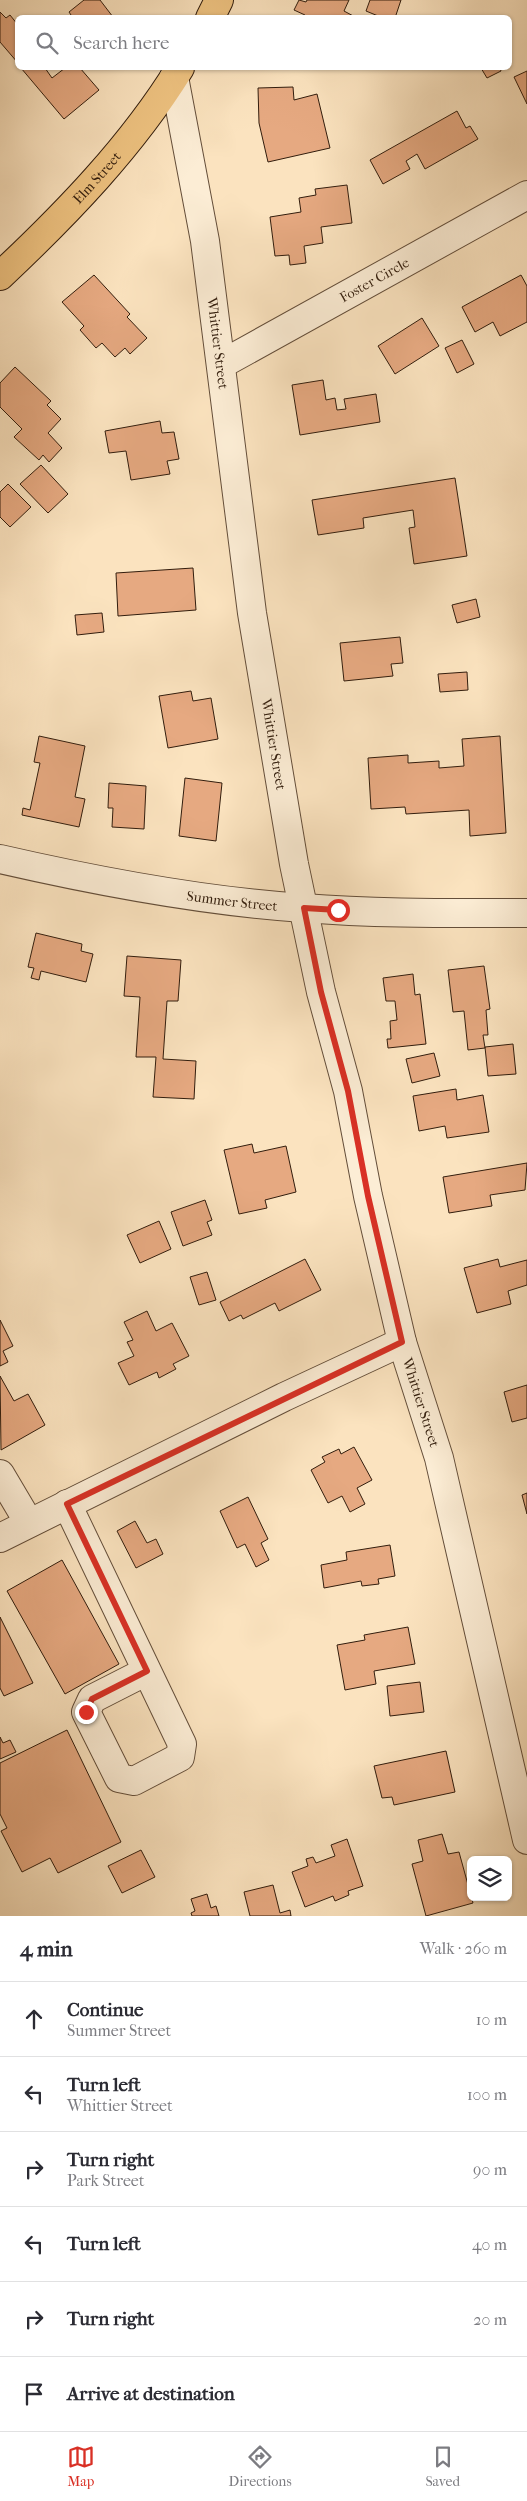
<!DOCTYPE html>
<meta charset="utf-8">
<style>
:root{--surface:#fff;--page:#f7f7f7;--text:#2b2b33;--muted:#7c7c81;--line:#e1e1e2;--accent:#d93025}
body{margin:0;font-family:"IM FELL French Canon",serif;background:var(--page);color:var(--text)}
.controls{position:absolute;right:15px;bottom:15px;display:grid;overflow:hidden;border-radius:8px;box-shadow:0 1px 4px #0004}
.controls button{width:45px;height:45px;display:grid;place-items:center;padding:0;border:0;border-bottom:1px solid var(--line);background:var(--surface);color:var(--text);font:25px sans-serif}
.stop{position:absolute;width:15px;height:15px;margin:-11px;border:4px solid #d93025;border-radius:50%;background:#fff}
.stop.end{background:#d93025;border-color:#fff;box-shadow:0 1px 5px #0008}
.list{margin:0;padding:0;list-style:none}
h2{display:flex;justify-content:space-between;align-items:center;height:65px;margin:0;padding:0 20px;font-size:21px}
h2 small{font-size:16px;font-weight:400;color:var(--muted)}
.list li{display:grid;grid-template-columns:32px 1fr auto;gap:15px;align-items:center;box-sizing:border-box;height:75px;padding:0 20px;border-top:1px solid var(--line)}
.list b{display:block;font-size:19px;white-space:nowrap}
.list p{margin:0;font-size:16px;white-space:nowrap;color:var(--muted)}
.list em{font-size:16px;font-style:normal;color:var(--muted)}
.icon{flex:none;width:28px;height:28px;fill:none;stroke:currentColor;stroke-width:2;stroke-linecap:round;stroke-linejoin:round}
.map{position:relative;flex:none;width:527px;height:1916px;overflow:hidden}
.search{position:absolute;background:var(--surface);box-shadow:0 1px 4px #0004;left:15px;right:15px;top:15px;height:55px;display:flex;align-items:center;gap:12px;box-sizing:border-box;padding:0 18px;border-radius:8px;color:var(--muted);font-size:19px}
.sheet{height:515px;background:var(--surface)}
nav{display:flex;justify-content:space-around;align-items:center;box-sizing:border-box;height:70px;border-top:1px solid var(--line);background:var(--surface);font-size:14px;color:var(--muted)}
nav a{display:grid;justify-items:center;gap:2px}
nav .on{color:var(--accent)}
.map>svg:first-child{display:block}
.building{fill:#e6a981;stroke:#321d0d}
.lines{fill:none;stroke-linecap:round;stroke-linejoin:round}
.minor-casing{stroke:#644e3a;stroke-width:30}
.major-casing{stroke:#321d0d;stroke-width:30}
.minor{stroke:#fcedd5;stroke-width:28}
.major{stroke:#eec280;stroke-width:28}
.route{stroke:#d93025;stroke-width:6}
.labels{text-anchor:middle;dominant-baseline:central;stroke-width:4;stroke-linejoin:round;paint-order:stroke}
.street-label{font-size:14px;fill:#321d0d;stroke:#fcedd5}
</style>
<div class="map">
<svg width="527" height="1916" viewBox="0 0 527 1916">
<rect width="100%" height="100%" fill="#fbe3bf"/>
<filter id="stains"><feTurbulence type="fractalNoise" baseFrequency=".004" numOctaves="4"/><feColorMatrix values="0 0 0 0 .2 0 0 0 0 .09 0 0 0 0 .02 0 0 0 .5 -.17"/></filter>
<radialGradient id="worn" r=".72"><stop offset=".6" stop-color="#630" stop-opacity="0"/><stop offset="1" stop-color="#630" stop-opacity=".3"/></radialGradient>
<path class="building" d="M84,0H100L113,17L73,18L69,12Z
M299,0L306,2L307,0H349L344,11L357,18H304L305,15L294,10Z
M370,0H401L395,18H383L366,11Z
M0,12L6,18L10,15L18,25V63L0,42Z
M21,68H45L52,78L65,68H80L99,90L64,119Z
M481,68H500L501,71L487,78Z
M527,71V104L514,77Z
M293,87L294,100L317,94L330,148L268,162L259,123L258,88Z
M457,111L466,128L470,126L478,139L425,169L417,154L406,161L410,169L383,184L370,160Z
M347,185L352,223L321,227L323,243L304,246L306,263L290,265L289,255L275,256L270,217L301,212L299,198L316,195L315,189Z
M94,275L130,314L127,317L147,338L130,354L125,348L115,357L102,343L96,348L80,330L84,326L62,302Z
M521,275L527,286V322L500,336L493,322L475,332L462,307Z
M422,318L439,346L395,374L378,346Z
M462,340L474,364L457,373L445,348Z
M15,367L51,401L47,405L61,419L48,433L62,448L49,462L43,455L39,460L14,437L22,429L0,407V383Z
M323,380L326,400L335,398L337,410L346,409L344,399L376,394L380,422L300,435L292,385Z
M160,421L162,433L174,432L179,459L167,461L170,474L131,480L126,451L109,453L105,431Z
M41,465L68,494L48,513L20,484Z
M455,478L467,556L414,564L409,528L415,527L413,510L363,518L364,528L318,535L312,500Z
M8,484L31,507L10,527L0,517V492Z
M193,568L196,610L118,616L116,573Z
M476,599L480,617L457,623L452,605Z
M102,613L104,632L77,635L75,615Z
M400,637L403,663L391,664L393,676L344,681L340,643Z
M467,672L468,690L440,692L438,674Z
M191,691L193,701L211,698L218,739L168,748L159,696Z
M39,736L85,746L75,797L85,799L79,827L22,815L23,808L30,810L40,763L34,762Z
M500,736L506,833L470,836L469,810L406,814L405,807L371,809L368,758L408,755V763L439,761V768L464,766L462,739Z
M185,778L222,783L216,841L179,836Z
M109,783L146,786L144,829L112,827L113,808H108Z
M36,933L82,944L81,951L93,954L86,982L41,971L39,980L31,978L34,968L28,967Z
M127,956L181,960L178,1001H167L163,1059L196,1061L194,1099L153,1097L156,1057H136L140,997L124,996Z
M484,966L490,1009L486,1010L488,1035H483L485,1048L468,1050L464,1011L453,1012L448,970Z
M413,974L415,995L420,994L426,1044L388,1048L387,1039H391L390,1021L397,1020L395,1001H386L383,978Z
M513,1044L516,1074L488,1076L485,1047Z
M434,1053L440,1076L412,1083L406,1059Z
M456,1089L457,1100L483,1095L489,1132L447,1138L445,1126L419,1131L413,1096Z
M252,1144L254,1153L286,1146L296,1192L265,1200L267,1208L239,1214L224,1150Z
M527,1163L525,1190L490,1195L492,1206L449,1213L443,1177Z
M205,1200L212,1220L207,1222L212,1235L183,1246L171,1212Z
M159,1221L171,1249L140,1263L127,1235Z
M305,1259L321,1290L279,1311L275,1303L243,1319L241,1315L229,1321L220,1302Z
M498,1259L500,1267L527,1260V1285L508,1291L511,1304L477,1313L464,1268Z
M207,1272L216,1300L199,1305L190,1277Z
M147,1311L156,1331L172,1323L189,1356L173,1364L176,1369L159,1378L157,1372L129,1385L118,1363L134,1356L127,1342L133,1340L124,1322Z
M0,1320L13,1346L3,1351L8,1362L0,1366Z
M0,1376L14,1401L28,1394L45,1425L1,1450Z
M527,1385V1418L512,1422L504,1392Z
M354,1447L372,1480L357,1488L365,1504L350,1512L342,1496L328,1503L311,1470L325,1462L322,1457L339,1449L341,1454Z
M527,1493V1514L522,1495Z
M248,1497L268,1539L261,1543L269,1560L256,1567L245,1544L237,1548L220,1511Z
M135,1521L147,1543L156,1539L163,1554L136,1568L117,1531Z
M390,1545L395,1576L378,1579L379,1584L362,1586L361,1581L324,1588L321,1565L347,1560L346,1552Z
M62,1560L119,1664L65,1694L7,1591Z
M0,1617L33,1683L4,1696L0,1688Z
M408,1627L415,1664L374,1671L376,1684L345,1690L337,1645L365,1640L364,1635Z
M420,1682L424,1712L390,1716L387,1686Z
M67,1730L121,1842L58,1873L50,1858L22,1872L1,1831L7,1828L0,1814V1763Z
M0,1737L3,1743L10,1740L16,1752L0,1759Z
M446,1751L455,1792L394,1805L392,1797L382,1798L374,1766Z
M442,1834L448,1854L459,1852L473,1903L426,1916L412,1864L423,1861L418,1840Z
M347,1839L363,1886L348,1891L349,1895L335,1901L333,1896L305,1907L292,1872L308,1866L306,1859L313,1857L316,1863L335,1856L331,1845Z
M141,1850L155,1877L122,1893L108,1866Z
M273,1885L280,1913L290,1910L291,1916H250L244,1892Z
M207,1894L211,1908L216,1906L219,1916H192L191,1913L195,1911L191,1899Z"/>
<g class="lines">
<defs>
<g id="minor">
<path id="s1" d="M174,77L205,241L252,613L294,864L321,992L348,1091L368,1196L402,1342L439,1458L527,1840"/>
<path id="s2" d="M222,364L527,195"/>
<path id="s3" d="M0,859C100,882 201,901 303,908C378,914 452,913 527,913"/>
<path d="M0,1474L29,1523"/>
<path d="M67,1504C105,1584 144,1664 182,1744L180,1757L134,1781L119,1778L86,1712L92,1699L147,1671"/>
<path d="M0,1538L284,1397L402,1342"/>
</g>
<g id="major">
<path d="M210,18L219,0"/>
<path id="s4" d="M0,276C66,214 132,146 180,68"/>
</g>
</defs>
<use href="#minor" class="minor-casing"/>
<use href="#major" class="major-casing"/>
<use href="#minor" class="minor"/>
<use href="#major" class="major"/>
</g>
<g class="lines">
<path class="route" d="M86,1712L92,1699L147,1671L67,1504L402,1342L368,1196L348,1091L321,992L304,908L338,910"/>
</g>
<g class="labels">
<g class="street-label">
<text stroke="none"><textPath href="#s4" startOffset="138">Elm Street</textPath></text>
<text stroke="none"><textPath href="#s2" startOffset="174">Foster Circle</textPath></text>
<text stroke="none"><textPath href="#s1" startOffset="270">Whittier Street</textPath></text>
<text stroke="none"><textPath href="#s1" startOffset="675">Whittier Street</textPath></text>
<text stroke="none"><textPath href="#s3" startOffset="236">Summer Street</textPath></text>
<text stroke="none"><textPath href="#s1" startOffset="1350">Whittier Street</textPath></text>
</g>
</g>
<rect width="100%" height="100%" filter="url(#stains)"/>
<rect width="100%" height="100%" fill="url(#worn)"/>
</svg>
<div class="controls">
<button><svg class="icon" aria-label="layers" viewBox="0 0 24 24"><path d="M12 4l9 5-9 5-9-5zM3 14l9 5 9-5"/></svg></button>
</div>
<div class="stop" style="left:338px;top:910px"></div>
<div class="stop end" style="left:86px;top:1712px"></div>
<div class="search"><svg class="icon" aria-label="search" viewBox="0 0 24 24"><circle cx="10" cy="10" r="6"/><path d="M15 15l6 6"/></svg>Search here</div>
</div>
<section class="sheet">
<h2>4 min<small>Walk · 260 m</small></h2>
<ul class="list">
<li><svg class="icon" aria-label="ahead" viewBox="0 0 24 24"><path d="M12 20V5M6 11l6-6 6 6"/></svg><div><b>Continue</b><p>Summer Street</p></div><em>10 m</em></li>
<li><svg class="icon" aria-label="left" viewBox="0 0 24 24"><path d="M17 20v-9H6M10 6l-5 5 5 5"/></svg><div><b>Turn left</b><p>Whittier Street</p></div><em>100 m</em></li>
<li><svg class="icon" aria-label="right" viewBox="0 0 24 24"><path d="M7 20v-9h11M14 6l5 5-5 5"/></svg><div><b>Turn right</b><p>Park Street</p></div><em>90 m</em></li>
<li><svg class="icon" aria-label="left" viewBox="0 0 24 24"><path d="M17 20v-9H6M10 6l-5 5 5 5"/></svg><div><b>Turn left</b></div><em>40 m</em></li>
<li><svg class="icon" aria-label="right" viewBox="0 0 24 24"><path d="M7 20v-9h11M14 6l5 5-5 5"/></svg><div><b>Turn right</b></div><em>20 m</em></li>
<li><svg class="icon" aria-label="arrive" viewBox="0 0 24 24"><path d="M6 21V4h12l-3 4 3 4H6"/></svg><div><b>Arrive at destination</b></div></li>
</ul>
</section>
<nav>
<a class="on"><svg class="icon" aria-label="map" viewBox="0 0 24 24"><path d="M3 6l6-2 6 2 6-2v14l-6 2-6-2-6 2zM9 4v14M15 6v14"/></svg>Map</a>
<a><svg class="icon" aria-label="directions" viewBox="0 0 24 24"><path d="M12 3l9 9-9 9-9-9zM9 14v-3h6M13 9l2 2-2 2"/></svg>Directions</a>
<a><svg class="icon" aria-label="saved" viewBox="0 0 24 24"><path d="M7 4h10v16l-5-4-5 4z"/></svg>Saved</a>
</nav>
